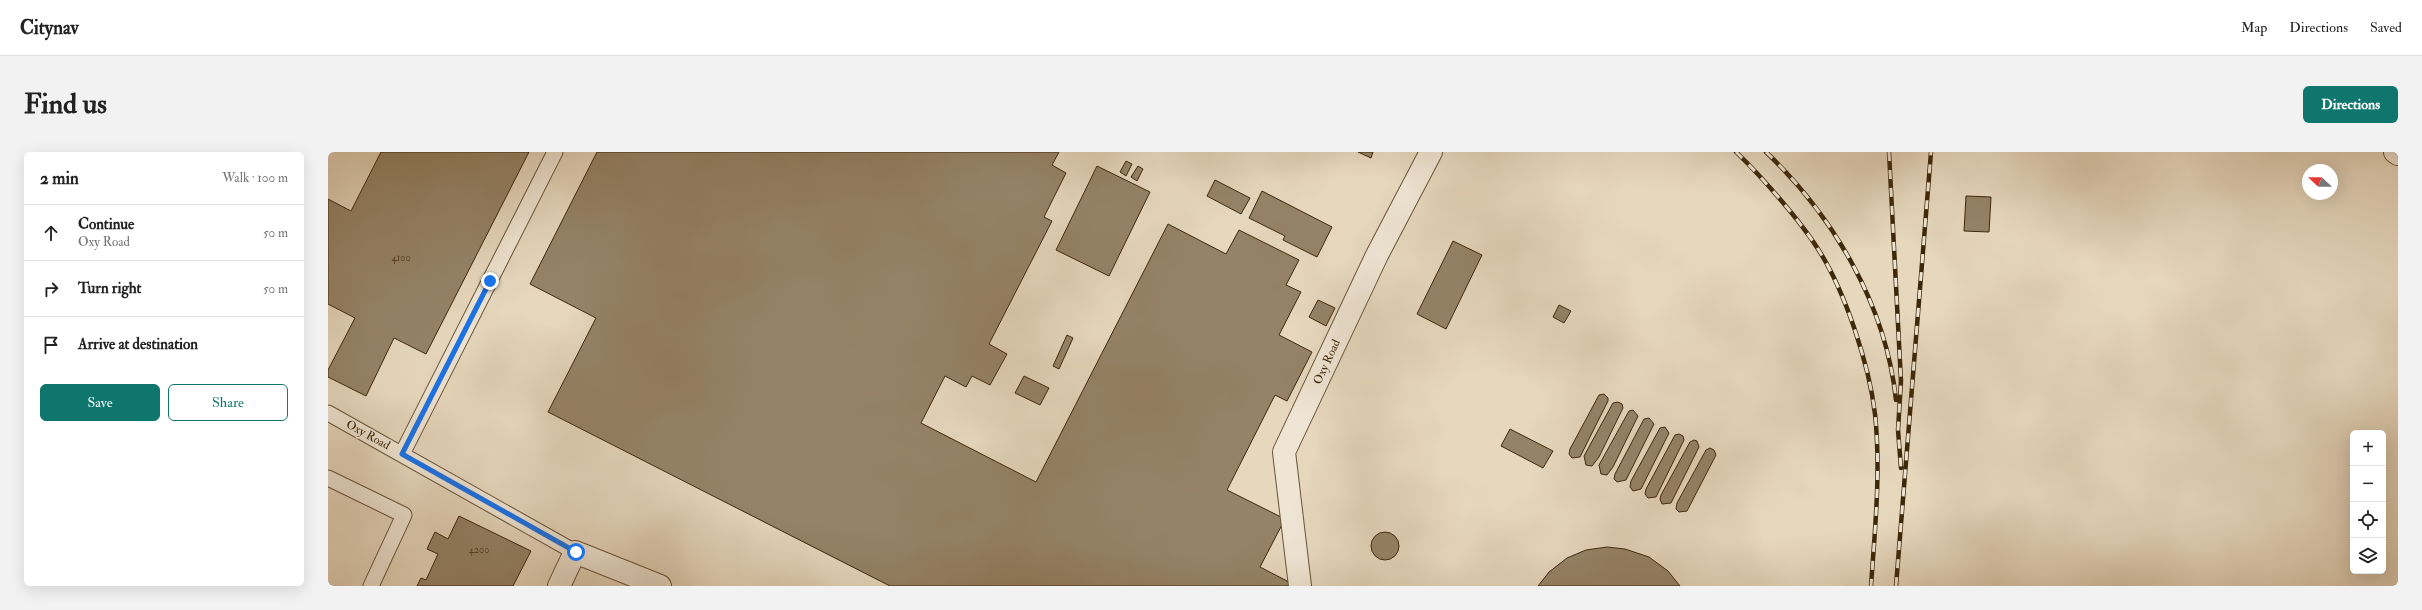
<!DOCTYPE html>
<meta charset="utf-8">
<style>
:root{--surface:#fff;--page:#f2f2f2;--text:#222;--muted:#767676;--line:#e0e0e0;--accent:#0f766e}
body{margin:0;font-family:"IM FELL Double Pica",serif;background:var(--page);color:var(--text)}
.controls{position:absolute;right:12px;bottom:12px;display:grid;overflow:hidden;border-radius:6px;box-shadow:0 4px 16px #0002}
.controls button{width:36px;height:36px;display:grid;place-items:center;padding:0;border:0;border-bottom:1px solid var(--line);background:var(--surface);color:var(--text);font:20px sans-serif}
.compass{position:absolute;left:1974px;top:12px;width:36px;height:36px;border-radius:50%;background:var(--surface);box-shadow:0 4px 16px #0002;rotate:292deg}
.stop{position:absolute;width:12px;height:12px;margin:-9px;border:3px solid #1a73e8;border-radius:50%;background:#fff}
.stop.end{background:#1a73e8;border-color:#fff;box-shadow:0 1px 4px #0008}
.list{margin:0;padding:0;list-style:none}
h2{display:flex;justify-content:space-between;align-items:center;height:52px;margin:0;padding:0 16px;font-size:17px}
h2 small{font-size:13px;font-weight:400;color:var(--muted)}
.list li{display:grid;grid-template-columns:26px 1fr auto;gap:12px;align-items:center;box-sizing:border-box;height:56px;padding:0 16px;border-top:1px solid var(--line)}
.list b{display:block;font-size:15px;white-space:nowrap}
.list p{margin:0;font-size:13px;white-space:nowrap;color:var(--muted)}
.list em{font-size:13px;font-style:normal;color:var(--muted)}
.actions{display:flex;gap:8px;padding:12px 16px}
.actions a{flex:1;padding:9px 0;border:1px solid var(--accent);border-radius:6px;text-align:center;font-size:14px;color:var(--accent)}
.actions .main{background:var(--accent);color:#fff}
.icon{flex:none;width:22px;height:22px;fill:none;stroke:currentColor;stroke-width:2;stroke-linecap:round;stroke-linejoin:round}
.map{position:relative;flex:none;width:2070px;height:434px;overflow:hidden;border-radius:6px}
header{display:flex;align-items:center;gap:24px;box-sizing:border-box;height:56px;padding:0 20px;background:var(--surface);border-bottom:1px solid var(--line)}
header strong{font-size:19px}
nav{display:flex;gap:22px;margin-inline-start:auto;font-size:14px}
.intro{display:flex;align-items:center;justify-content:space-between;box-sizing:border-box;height:96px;padding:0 24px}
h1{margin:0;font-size:28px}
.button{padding:10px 18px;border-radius:6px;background:var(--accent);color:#fff;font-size:14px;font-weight:700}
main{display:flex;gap:24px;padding:0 24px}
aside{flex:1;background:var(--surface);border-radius:6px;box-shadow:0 4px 16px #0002}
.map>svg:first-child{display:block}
.building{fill:#958367;stroke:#3e280a}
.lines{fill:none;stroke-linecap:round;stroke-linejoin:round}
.lane-casing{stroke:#685437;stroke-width:17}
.street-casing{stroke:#685437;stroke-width:24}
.lane{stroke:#efe5d4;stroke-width:15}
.street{stroke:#efe5d4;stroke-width:22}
.rail-casing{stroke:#3e280a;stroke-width:4.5}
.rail{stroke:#efe5d4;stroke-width:3;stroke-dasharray:9;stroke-linecap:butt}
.route{stroke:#1a73e8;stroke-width:5}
.labels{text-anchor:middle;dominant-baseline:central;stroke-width:3.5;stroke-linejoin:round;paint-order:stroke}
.number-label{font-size:10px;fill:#543f21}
.street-label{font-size:12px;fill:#3e280a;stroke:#efe5d4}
</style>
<header>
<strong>Citynav</strong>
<nav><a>Map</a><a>Directions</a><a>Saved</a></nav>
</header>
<div class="intro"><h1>Find us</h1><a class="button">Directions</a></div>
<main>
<aside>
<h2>2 min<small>Walk · 100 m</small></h2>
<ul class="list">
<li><svg class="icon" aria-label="ahead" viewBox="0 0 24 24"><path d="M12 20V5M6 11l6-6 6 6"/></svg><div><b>Continue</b><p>Oxy Road</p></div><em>50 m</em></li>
<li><svg class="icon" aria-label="right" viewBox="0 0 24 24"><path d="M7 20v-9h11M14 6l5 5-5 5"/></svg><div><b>Turn right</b></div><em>50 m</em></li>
<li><svg class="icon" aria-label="arrive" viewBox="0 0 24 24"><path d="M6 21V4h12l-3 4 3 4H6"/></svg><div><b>Arrive at destination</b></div></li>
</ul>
<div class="actions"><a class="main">Save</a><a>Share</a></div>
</aside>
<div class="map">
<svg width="2070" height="434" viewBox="0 0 2070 434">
<rect width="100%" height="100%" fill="#e6d7bd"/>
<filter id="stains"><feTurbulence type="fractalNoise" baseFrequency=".005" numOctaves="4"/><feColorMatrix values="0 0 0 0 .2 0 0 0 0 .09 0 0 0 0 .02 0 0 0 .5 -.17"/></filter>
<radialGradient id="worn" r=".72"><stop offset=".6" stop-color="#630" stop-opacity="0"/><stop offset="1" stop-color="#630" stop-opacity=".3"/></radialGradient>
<path class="building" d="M53,0H201L98,202L66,186L38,244L0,225V218L27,166L0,152V47L23,59Z
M269,0H731L724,13L738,21L716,65L724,69L661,192L679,202L662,233L644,224L638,235L617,224L593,271L708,330L840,72L898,102L911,78L971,108L958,133L973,140L951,183L984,200L959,249L947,243L899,338L957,367L932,415L961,430L962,434H562L220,260L268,166L202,132Z
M1030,0H1045L1043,6Z
M798,9L804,12L798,24L792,20Z
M769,14L822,40L781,124L728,98Z
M810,14L815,17L809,29L803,25Z
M887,28L922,46L913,62L879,44Z
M934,39L1004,75L989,105L955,88L957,84L921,66Z
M1638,44L1663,45L1661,80L1636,79Z
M1125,89L1154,103L1118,177L1089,162Z
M990,148L1007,156L998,174L981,165Z
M1231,153L1243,159L1236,171L1225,165Z
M739,183L745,186L731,217L725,214Z
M696,224L721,236L712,253L687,241Z
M1276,242L1280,246V249L1252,305L1244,306L1241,302L1242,297L1271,243Z
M1290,250L1294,252L1295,256L1271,305L1264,314L1258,313L1256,304L1285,251Z
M1305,258L1310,264L1285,315L1279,323L1273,322L1271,313L1301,259Z
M1321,266L1326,272L1298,328L1289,330L1286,327L1287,322L1316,267Z
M1337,275L1341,281L1313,337L1305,339L1302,335L1303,329L1332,276Z
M1182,277L1225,299L1215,316L1173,294Z
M1351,282L1355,284L1356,288L1328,345L1320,346L1317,342L1318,337L1347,283Z
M1366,288L1369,289L1371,295L1343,351L1334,352L1332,347L1333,343L1362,290Z
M1382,296L1386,298L1388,303L1359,359L1351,360L1348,357L1349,351L1378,298Z
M131,364L203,399L185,434H89L93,426L98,428L110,402L99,397L106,382L107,380L120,387Z
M1043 394a14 14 0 1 1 28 0a14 14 0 1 1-28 0Z
M1279,395L1297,397L1321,405L1340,419L1352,434H1210L1221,420L1239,406L1258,398Z"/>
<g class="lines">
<defs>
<path id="lane" d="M0,261L247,400
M74,302L227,0
M0,326L76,363L43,434"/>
<path id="street" d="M2067,0L2070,2
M231,434L247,400L332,434
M972,434L956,300L1049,103L1103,0"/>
</defs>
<use href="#lane" class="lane-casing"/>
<use href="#street" class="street-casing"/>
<use href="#lane" class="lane"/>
<use href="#street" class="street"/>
<defs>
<path id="rail" d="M1408,0C1433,24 1471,67 1490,97C1517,139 1541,212 1547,262C1553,319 1547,377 1543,434
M1438,0C1506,65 1558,153 1568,248
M1561,0L1573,229L1570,278L1573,316
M1568,434L1603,0"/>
</defs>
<use href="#rail" class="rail-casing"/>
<use href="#rail" class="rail"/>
</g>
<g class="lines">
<path class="route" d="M162,129L74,302L248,400"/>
</g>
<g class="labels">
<g class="number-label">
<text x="73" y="106">4100</text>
<text x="151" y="398">4200</text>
</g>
<g class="street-label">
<text transform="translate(999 210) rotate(-65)">Oxy Road</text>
<text transform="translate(40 283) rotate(29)">Oxy Road</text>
</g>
</g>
<rect width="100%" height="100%" filter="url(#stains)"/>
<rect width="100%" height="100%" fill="url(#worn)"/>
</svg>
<div class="controls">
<button>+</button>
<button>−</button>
<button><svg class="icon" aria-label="locate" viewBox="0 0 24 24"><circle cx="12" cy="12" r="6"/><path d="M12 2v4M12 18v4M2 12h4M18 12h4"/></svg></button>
<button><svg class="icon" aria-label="layers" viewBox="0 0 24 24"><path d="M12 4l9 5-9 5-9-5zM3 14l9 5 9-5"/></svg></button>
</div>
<svg class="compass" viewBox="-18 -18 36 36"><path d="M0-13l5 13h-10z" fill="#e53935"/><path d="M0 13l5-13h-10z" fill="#767676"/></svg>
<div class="stop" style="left:248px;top:400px"></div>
<div class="stop end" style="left:162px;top:129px"></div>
</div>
</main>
